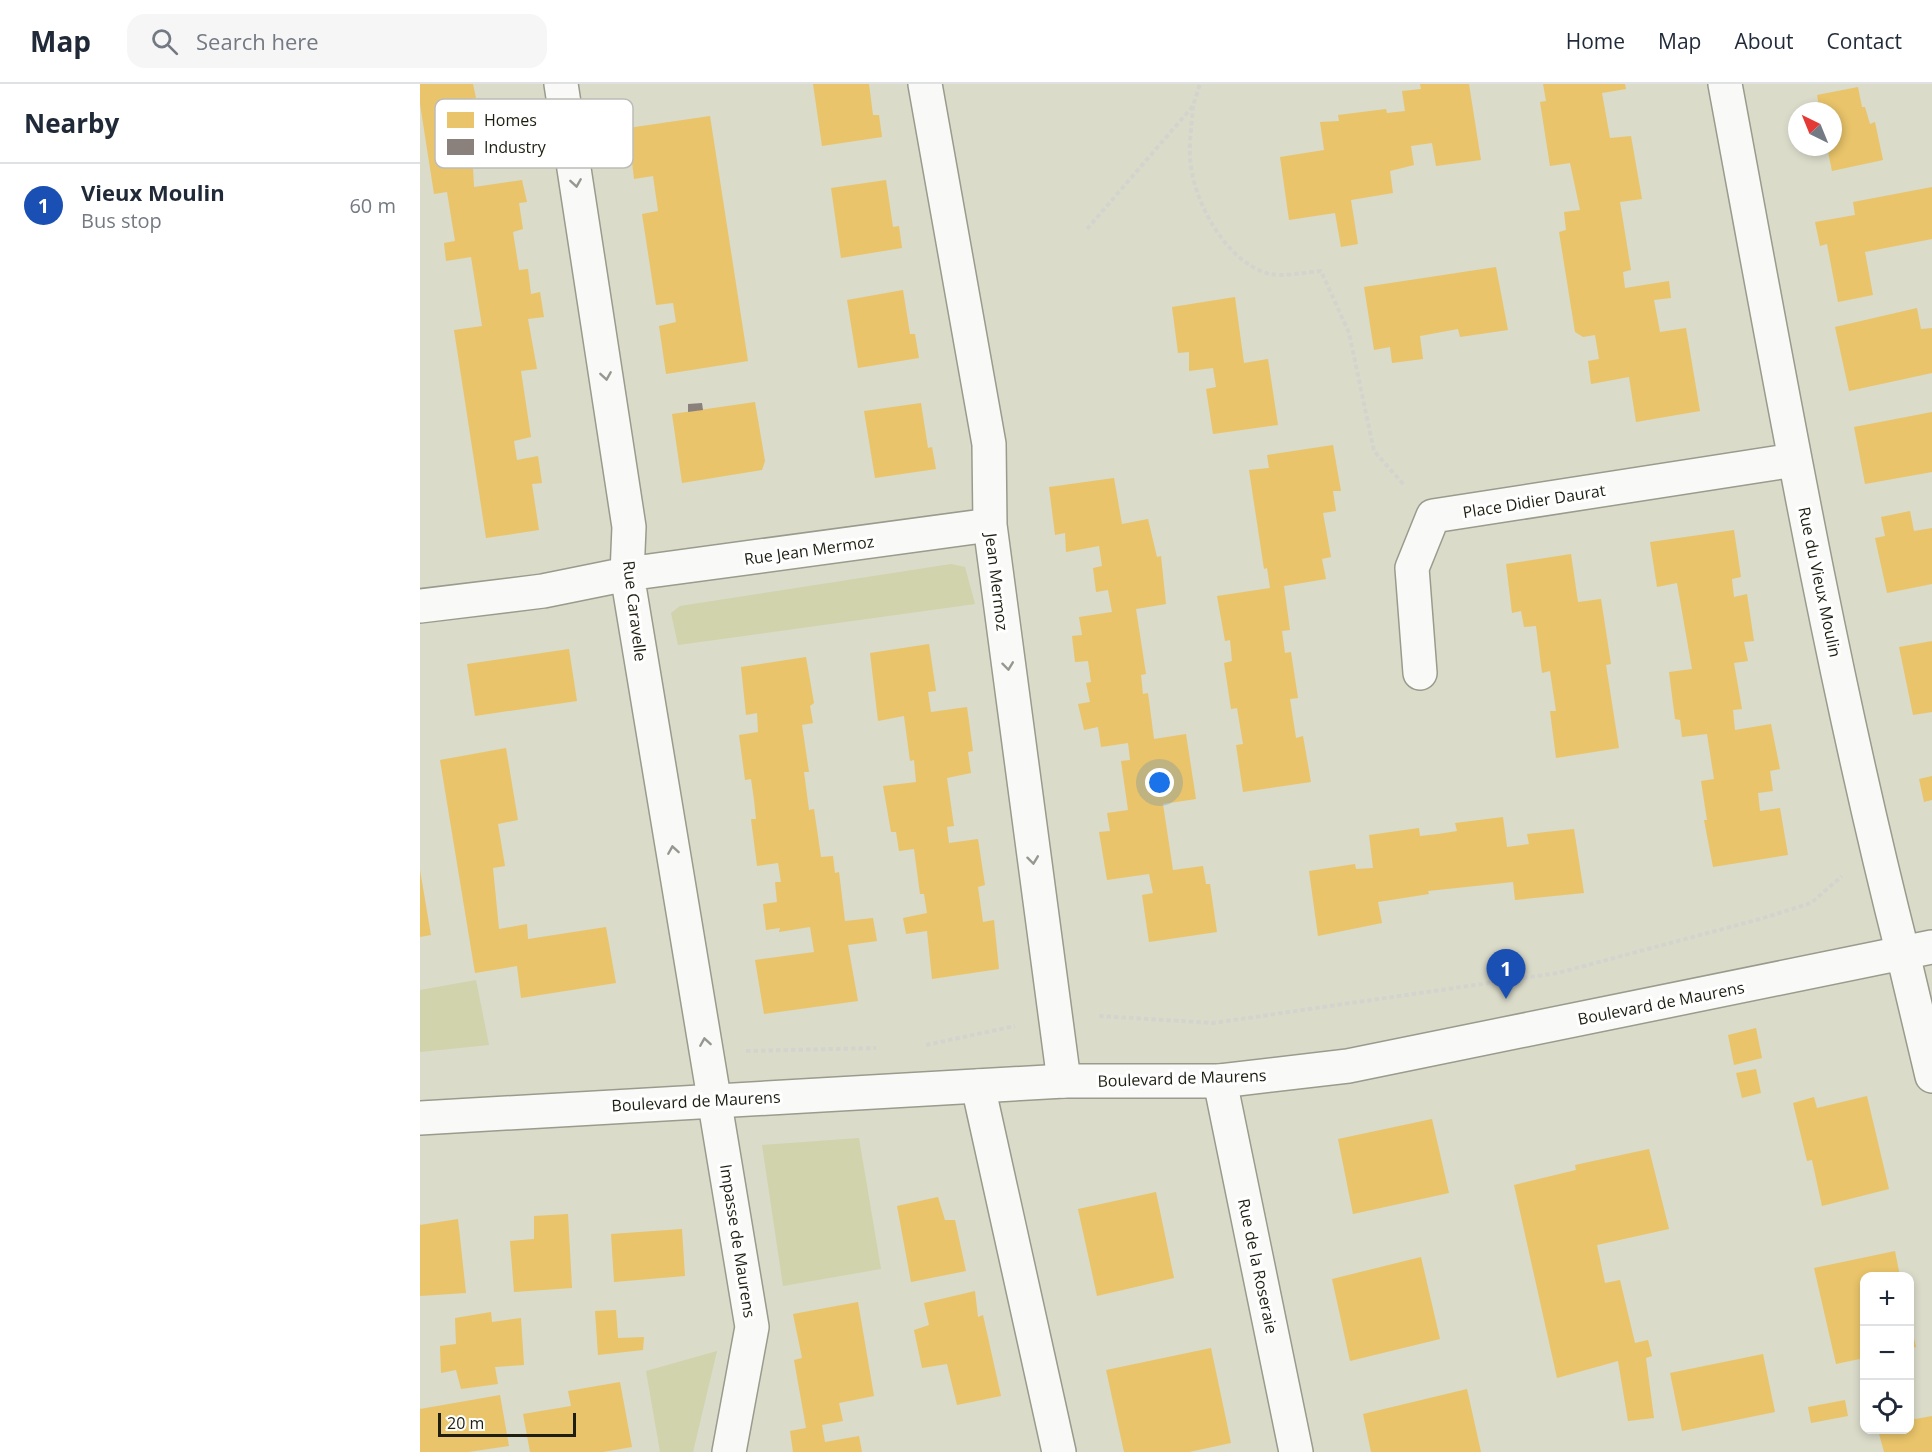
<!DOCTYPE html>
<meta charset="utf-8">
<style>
:root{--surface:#fff;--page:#f6f6f7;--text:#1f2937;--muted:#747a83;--line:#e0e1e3;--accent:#0f766e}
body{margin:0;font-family:"Open Sans",sans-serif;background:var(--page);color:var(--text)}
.controls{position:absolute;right:18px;bottom:18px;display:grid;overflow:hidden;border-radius:12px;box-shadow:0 3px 9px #0003}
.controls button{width:54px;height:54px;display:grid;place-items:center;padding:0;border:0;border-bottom:2px solid var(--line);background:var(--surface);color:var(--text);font:30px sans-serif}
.compass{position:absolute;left:1368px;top:18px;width:54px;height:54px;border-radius:50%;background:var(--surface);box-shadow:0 3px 9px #0003;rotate:317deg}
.scale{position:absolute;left:18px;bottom:15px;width:138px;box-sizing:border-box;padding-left:6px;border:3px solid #1e1f12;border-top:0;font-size:16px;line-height:21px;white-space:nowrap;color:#1e1f12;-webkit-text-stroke:4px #fff;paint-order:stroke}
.you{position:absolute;left:740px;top:699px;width:21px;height:21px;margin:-15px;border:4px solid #fff;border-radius:50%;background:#1a73e8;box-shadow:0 0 0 9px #1a73e833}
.badge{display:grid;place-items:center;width:39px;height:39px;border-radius:50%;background:var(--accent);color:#fff;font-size:20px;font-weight:700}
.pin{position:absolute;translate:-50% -50px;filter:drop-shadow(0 2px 3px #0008)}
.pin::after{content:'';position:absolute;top:32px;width:21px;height:18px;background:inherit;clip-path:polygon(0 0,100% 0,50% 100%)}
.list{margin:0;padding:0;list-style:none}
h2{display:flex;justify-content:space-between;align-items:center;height:78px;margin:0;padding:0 24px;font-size:26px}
h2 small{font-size:20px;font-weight:400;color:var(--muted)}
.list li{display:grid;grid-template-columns:39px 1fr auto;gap:18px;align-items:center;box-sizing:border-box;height:84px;padding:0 24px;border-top:2px solid var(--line)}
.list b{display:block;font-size:22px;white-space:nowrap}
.list p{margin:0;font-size:20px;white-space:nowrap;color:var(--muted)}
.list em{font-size:20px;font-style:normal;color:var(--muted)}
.icon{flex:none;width:33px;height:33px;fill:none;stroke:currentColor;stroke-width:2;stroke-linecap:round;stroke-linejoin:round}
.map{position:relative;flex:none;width:1512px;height:1368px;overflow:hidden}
header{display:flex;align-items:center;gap:36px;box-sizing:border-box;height:84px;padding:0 30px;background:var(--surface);border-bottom:2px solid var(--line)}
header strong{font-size:28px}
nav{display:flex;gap:33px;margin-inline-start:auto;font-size:21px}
.search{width:420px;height:54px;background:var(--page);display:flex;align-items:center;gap:15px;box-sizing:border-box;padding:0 21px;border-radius:18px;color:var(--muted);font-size:22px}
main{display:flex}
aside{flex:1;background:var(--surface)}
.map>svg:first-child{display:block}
.green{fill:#d1d3ac}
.homes{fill:#e9c46a}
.industry{fill:#8a817c}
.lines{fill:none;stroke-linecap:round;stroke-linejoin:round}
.minor-casing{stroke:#9a9b8c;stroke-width:36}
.tertiary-casing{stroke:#9a9b8c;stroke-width:36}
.path{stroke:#d4d4cf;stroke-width:4;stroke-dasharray:4.5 3;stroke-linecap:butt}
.minor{stroke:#f9faf7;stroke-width:33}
.tertiary{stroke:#f9faf7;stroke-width:33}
.oneway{stroke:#969790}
.labels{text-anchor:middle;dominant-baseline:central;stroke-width:6;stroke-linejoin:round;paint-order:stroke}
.street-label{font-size:16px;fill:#1e1f12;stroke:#fff}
.key{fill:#fff;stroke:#bcbcb8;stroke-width:1.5}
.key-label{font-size:16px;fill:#1e1f12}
</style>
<header>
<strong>Map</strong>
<div class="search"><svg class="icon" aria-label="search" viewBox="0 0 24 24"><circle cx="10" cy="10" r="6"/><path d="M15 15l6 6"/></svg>Search here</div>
<nav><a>Home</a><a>Map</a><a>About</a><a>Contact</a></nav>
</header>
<main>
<aside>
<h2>Nearby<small></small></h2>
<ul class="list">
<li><span class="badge" style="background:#1a4fb4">1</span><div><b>Vieux Moulin</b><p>Bus stop</p></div><em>60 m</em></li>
</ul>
</aside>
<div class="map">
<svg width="1512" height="1368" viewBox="0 0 1512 1368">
<rect width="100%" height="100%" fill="#dadbc9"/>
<path class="green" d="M531,480L545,483L555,520L258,561L251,529L260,522Z
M56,896L69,961L0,968V906Z
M439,1054L461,1185L363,1202L342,1061Z
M297,1267L273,1368H240L226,1287Z"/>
<path class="homes" d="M0,0H53L56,14L43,16L47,34L64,31L68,54L60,56L65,82L53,83L54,103L102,96L107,118L99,119L103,145L93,148L99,186L108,185L111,210L120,208L124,233L108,235L117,285L101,287L111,353L94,357L97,376L118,372L122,399L112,400L119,446L66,454L34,246L62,242L51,173L26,177L24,159L35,157L27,108L14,110L0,20Z
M393,0H449L453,31H459L462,53L402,62Z
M1000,0H1049L1061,76L1016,82L1012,59L991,62L994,81L970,87L973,109L931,116L938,160L921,163L915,129L869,136L860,73L904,66L900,38L919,37L918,31L966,25L967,29L985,27L982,7L1001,5Z
M1123,0H1205L1206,5L1182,9L1190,54L1211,52L1222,115L1200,118L1211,186L1203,188L1205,204L1249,197L1251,214L1234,216L1240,248L1266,244L1280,327L1216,338L1209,293L1171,300L1168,277L1179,275L1175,251L1163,253L1155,248L1139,148L1146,146L1144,128L1160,126L1150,79L1130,82L1120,18L1126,17Z
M1438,3L1442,23H1445L1450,40L1455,38L1463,76L1412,87L1407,63H1413V27H1400L1397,11Z
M290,32L328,277L246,290L239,242L256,238L253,219L236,221L222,130L238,127L233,92L214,95L208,44Z
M466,96L473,143L479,142L482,164L421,174L411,104Z
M1512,103V155L1445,168L1453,211L1418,218L1407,160L1400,162L1395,138L1435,131L1433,118Z
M1076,183L1088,246L1040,253L1038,245L1000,252L1003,275L972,279L970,263L954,266L944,203Z
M483,206L490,250H495L499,274L438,284L427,216Z
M815,213L824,279L848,275L858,341L793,350L786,305L796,303L793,284L769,287V268L758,269L752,223Z
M1497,224L1501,245L1512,244V289L1429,307L1415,243Z
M335,318L345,377L342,386L262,399L252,330Z
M501,319L508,364L512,363L516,385L455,394L444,327Z
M1512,328V388L1445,400L1434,343Z
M913,361L921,407H913L916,427L903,429L911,473L902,475L906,495L864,502L870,546L862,547L865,569L871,568L878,614L870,615L876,654L883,652L891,698L823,708L816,661L823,660L817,624L811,625L804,579L812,577L810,556L805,557L797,512L850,504L847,484L844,485L829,386L849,384L847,371Z
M694,394L702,440L728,435L737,473L741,472L746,520L716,525L726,590L721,591L723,610L728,609L734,655L766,650L776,715L743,720L753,786L783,782L786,800H790L797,848L729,858L722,811L733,809L729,790L687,796L679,748L690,747L687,729L708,726L701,677L710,676L708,659L681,663L678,643L664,646L658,620L670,618L666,599L671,598L668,577L655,578L652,552L662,551L659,533L692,528L688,506L676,508L673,484L682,482L679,462L646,468L645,449L635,451L629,403Z
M1490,427L1494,447L1512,444V500L1467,509L1455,454L1465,452L1461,433Z
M1314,446L1321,493L1312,495L1314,513L1327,510L1334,557L1324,558L1328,577L1314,579L1322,625L1313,626L1315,646L1351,640L1360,685L1350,687L1353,707L1338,709L1340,727L1360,724L1368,771L1293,783L1284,736H1287L1281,697L1294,695L1287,650L1262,653L1260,636L1255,635L1249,588L1272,585L1257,499L1237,503L1230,458Z
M1151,470L1158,518L1181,515L1191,580L1186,581L1199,664L1136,674L1130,627H1136L1130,587L1122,589L1116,542L1104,543L1101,527L1092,529L1086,480Z
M1512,557V628L1493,631L1479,563Z
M509,560L516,607L508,608L511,628L547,623L553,667L548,668L551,689L527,694L534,742L527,743L529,759L558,755L565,801L558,803L563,838L574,836L579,885L512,895L507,847L486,850L483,834L507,829L504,810H500L494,765L479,767L476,748H471L463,702L496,698L494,676L490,677L484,632L458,637L450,569Z
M149,565L157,617L55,632L47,580Z
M386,573L394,619L390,622L393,639L382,641L389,688H384L389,726L394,725L401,773L413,772L415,789L419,788L425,837L453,834L457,857L428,861L438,917L344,930L335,876L394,868L390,843L359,848L360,844L346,846L343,820L357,818L355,798H361L358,779L337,782L331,735H336L334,716L331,695L325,696L319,651L338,648L337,629L326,631L321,583Z
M86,664L98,736L78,740L85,782L73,784L79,845L107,840L108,855L186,843L196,899L101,914L97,882L55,889L20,676Z
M1512,692V716L1504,718L1499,695Z
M1083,733L1087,763L1109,760L1107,750L1154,745L1164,809L1095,816L1093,798L1008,807L1009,810L958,818L962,839L898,852L889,787L935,780L936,785L953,784L949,751L999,744L1000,752L1018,750L1037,747L1035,739Z
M0,786L11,851L0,853Z
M1336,944L1342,974L1314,981L1308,951Z
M1336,985L1341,1009L1322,1014L1316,989Z
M1447,1012L1469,1105L1402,1122L1392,1076L1387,1077L1373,1019L1394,1013L1397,1024Z
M1012,1035L1029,1109L933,1130L918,1055Z
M1229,1065L1249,1145L1177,1161L1185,1199L1200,1196L1215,1259L1228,1256L1232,1272L1226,1274L1234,1334L1208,1337L1198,1277L1137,1294L1094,1101L1156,1086L1155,1081Z
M736,1108L754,1194L677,1212L658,1125Z
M518,1113L525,1136H535L546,1187L491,1198L477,1122Z
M148,1130L152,1204L94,1208L90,1157L114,1155V1132Z
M38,1135L46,1209L0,1212V1141Z
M262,1145L265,1192L194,1198L191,1150Z
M1475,1167L1480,1192H1444V1274L1416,1280L1394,1184Z
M1001,1173L1020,1255L930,1277L912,1195Z
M555,1207L558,1233L563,1231L581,1312L537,1321L527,1280L502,1284L494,1246L509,1241L504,1219Z
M438,1218L454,1312L419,1319L423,1337L402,1341L405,1358L439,1352L442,1368H373L370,1347L386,1344L374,1276L382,1274L373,1230Z
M196,1226L198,1254L224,1253L223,1266L178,1271L175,1227Z
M71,1228L72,1238L101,1234L104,1281L75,1283L78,1300L41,1305L36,1286L21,1289L20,1262L36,1260L35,1234Z
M1490,1237L1496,1263L1490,1264Z
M791,1264L811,1359L769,1368H704L686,1286Z
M1343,1270L1355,1328L1262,1347L1250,1289Z
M200,1298L212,1363L183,1368H110L103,1330L151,1322L148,1307Z
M1047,1305L1061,1368H951L943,1330Z
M80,1311L89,1362L48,1368H0V1325Z
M1425,1316L1428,1332L1391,1339L1388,1323Z
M1512,1332V1368H1464L1458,1346H1490V1336Z"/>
<path class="industry" d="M282,319L283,326L268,328V320Z"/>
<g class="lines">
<defs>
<path id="minor" d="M141,0L209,443L207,490L332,1243L309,1368
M505,0L569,360L570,441L644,997
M1305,0C1359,291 1410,584 1483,870
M0,522L123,507L207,490L570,441
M1000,589L992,484L1013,432L1375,376
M800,997L876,1368
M558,1002L639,1368"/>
<path id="tertiary" d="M1483,870L1512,992
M0,1034L644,997H800L928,982L1512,863"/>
</defs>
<use href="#minor" class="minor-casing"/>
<use href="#tertiary" class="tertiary-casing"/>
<path class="path" d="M773,22C772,39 769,57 770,73C772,116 806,179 850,190C864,193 886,188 901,187L929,249L954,367L985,402
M667,145L773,22L780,0
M679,932L793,939L1138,889L1340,835L1391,819L1422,792
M506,961L595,942
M326,967L456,964"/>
<use href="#minor" class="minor"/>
<use href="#tertiary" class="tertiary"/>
</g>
<defs><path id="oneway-chevron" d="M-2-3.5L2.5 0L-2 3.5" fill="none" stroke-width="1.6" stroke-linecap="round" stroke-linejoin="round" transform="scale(1.5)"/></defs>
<g class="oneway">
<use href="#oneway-chevron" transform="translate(156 99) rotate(81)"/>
<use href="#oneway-chevron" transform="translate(186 292) rotate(81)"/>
<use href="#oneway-chevron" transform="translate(588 582) rotate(83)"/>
<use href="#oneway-chevron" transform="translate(253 766) rotate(-99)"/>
<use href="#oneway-chevron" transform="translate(613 776) rotate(83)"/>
<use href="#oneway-chevron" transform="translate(285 958) rotate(-99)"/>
</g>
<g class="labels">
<g class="street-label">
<text transform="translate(1114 417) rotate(-9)">Place Didier Daurat</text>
<text transform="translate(389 466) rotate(-8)">Rue Jean Mermoz</text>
<text transform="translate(577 498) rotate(83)">Jean Mermoz</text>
<text transform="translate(1400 498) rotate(78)">Rue du Vieux Moulin</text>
<text transform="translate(215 527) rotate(83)">Rue Caravelle</text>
<text transform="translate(1241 919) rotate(-11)">Boulevard de Maurens</text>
<text transform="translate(762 994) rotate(-2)">Boulevard de Maurens</text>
<text transform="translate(276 1017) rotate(-3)">Boulevard de Maurens</text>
<text transform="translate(318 1157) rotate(81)">Impasse de Maurens</text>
<text transform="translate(838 1182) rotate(78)">Rue de la Roseraie</text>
</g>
</g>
<rect x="15" y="15" width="198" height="69" rx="9" class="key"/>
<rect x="27" y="28" width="27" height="16" fill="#e9c46a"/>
<rect x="27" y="55" width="27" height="16" fill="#8a817c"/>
<g class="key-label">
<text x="64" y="42">Homes</text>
<text x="64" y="69">Industry</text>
</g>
</svg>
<div class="controls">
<button>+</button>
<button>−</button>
<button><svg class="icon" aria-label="locate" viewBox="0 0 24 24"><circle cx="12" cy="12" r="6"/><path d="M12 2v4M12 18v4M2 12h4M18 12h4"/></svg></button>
</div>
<svg class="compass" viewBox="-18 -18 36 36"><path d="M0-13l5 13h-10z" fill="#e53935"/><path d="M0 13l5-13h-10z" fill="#747a83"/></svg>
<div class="scale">20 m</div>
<div class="you"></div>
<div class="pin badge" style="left:1086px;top:915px;background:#1a4fb4">1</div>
</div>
</main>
